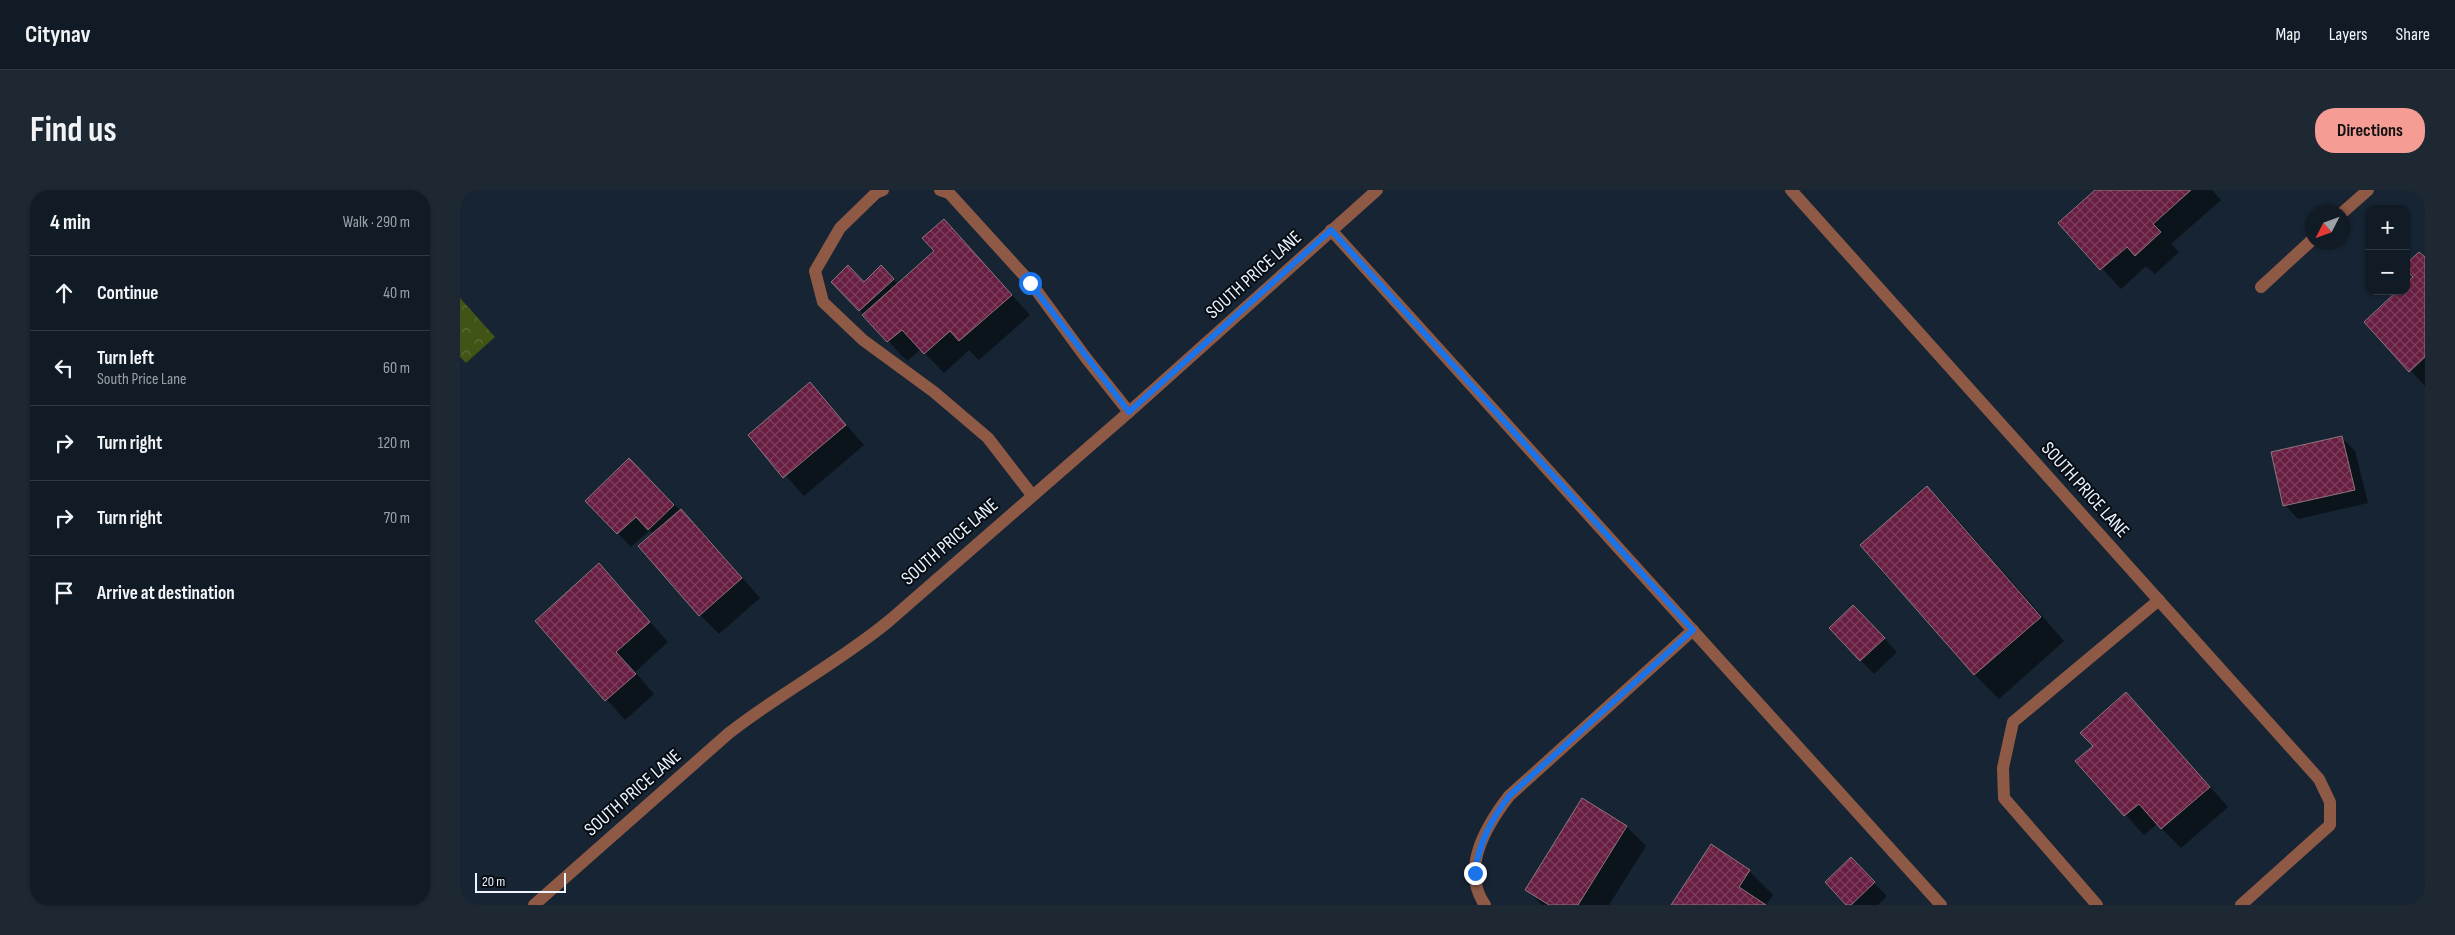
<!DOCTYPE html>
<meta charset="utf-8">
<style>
:root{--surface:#101b26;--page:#1e2832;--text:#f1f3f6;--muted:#9ca1a7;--line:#303943;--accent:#f59c94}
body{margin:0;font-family:"Sofia Sans Condensed",sans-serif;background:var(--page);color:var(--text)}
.controls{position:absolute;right:15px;top:15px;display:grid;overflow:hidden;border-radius:10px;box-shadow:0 1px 4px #0004}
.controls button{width:45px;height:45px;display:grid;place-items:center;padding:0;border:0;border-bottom:1px solid var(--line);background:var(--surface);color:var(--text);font:25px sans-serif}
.compass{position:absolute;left:1845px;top:15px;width:45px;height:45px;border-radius:50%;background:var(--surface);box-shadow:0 1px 4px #0004;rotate:228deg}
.scale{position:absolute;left:15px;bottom:12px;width:91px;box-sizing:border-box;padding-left:5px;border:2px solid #ebf4ff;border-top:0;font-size:14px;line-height:18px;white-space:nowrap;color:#ebf4ff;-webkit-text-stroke:4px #070d13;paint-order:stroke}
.stop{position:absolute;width:15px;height:15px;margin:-11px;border:4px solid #1a73e8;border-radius:50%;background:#fff}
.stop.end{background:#1a73e8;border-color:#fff;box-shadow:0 1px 5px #0008}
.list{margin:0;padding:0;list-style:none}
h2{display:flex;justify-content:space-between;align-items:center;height:65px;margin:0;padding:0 20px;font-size:21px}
h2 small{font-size:16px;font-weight:400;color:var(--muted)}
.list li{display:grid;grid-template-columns:32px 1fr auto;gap:15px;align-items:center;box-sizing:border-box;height:75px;padding:0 20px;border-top:1px solid var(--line)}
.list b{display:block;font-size:19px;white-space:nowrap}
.list p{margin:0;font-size:16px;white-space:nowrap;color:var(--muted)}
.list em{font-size:16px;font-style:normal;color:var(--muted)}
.icon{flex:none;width:28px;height:28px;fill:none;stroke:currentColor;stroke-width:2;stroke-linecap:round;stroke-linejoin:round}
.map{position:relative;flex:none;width:1965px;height:715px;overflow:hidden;border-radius:20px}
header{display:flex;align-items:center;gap:30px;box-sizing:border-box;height:70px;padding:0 25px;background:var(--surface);border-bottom:1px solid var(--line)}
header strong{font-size:24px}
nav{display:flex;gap:28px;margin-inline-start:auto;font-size:18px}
.intro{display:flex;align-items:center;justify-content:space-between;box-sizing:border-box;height:120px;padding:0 30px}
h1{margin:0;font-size:35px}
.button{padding:12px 22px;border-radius:20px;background:var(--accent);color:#111;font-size:18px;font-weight:700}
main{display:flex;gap:30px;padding:0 30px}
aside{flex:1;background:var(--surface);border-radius:20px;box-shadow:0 1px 4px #0004}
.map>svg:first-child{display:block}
.forest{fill:url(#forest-crowns)}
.shadow{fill:#0007}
.building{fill:url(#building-cross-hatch);stroke:#8e757d}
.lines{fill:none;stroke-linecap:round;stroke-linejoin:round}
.lane{stroke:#8e5a45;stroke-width:12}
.street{stroke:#8e5a45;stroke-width:12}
.route{stroke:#1a73e8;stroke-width:6}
.labels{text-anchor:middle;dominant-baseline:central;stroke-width:4;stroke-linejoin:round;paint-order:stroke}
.street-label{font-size:19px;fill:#ebf4ff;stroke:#070d13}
</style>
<header>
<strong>Citynav</strong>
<nav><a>Map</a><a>Layers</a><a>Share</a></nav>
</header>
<div class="intro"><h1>Find us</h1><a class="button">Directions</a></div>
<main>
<aside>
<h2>4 min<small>Walk · 290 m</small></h2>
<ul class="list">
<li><svg class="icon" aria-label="ahead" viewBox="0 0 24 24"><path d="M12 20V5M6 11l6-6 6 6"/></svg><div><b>Continue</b></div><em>40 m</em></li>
<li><svg class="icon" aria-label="left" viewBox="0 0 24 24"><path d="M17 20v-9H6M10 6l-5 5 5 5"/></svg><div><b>Turn left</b><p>South Price Lane</p></div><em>60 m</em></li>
<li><svg class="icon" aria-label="right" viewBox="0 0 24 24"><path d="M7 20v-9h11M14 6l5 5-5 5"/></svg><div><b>Turn right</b></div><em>120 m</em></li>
<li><svg class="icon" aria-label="right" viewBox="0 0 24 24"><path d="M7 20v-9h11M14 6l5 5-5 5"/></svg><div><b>Turn right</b></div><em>70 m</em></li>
<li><svg class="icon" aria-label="arrive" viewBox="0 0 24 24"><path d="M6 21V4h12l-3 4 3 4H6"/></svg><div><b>Arrive at destination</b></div></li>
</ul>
</aside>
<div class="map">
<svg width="1965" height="715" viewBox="0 0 1965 715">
<defs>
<pattern id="forest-crowns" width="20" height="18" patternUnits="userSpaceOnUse" patternTransform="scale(1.25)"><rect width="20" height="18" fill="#405415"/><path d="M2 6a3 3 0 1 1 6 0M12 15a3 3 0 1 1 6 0" fill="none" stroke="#5c6d38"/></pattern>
<pattern id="building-cross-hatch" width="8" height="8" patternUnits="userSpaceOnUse" patternTransform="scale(1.25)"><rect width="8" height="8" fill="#671e40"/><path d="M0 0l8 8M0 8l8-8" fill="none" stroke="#7d3f5d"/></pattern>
</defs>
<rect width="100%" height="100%" fill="#162433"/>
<path class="forest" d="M0,108L35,147L6,173L0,167Z"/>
<path class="shadow" d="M1637,0H1752L1761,10L1711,54L1719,62L1695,84L1686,76L1661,99L1600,33Z
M484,30L570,125L519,170L509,160L484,183L461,159L447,171L373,92L404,93L421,77L438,94L475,61Z
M1965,69V196L1905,132L1946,101Z
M350,194L404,255L344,306L289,245Z
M1882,248L1895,261L1908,313L1838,329L1825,315Z
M183,284L240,340L300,408L259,444L240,425L194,344L190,340L171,357L127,311Z
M1467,298L1491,322L1604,451L1539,509L1515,485L1402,355Z
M139,375L208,452L175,482L194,504L165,530L77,431Z
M1407,430L1437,462L1414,484L1370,438Z
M1666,504L1768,617L1721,658L1697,634L1684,645L1617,571L1634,556Z
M1167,637L1186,656L1149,715H1082L1066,699Z
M1289,681L1313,705L1306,715H1213Z
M1404,683L1427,706L1418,715H1388Z"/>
<path class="building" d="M1635,0H1731L1693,34L1701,42L1675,66L1667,57L1640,80L1598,33Z
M484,29L552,105L499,151L490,141L464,164L442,140L427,152L402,125L474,61L462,48Z
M1959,62L1965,67V167L1949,182L1904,132L1937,101H1946V93L1953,87L1946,79V74Z
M388,75L404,92L421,75L434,89L399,121L371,92Z
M350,192L386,235L323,288L288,245Z
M1882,246L1895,300L1823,316L1811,262Z
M169,268L214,315L188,340L176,327L157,344L125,311Z
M1467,296L1581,427L1514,485L1400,355Z
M221,319L282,388L239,426L178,356Z
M139,373L190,432L156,462L176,484L145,511L75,431Z
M1393,415L1425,448L1400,471L1369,438Z
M1666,502L1750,597L1701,639L1679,614L1664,626L1615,571L1633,556L1620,543Z
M1122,608L1167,636L1118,715H1089L1065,700Z
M1251,654L1290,680L1279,697L1306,715H1211Z
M1391,667L1415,692L1391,715H1386L1365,692Z"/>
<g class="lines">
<path class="lane" d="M423,0L416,3L380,38L355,81L363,112L403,150L474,202L528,248L572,305
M480,0L489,3L571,93L626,168L669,222
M871,40L1481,715
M1025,715C1000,679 1026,636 1049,606L1233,440
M1637,715L1544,608L1543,578L1553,532L1699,410"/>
<path class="street" d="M1331,0L1859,589L1870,612V635L1781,715
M1882,23L1908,0
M1801,97L1852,50
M74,715L269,543C320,503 378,473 429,431L669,222L917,0"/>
</g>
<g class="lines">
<path class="route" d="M570,93L669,222L871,40L1233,440L1049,606C1031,630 1019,652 1015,683"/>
</g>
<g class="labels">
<g class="street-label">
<text transform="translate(794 85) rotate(-42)">SOUTH PRICE LANE</text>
<text transform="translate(1625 300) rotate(48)">SOUTH PRICE LANE</text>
<text transform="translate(490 352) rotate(-41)">SOUTH PRICE LANE</text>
<text transform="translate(173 603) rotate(-41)">SOUTH PRICE LANE</text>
</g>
</g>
</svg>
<div class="controls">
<button>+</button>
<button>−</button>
</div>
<svg class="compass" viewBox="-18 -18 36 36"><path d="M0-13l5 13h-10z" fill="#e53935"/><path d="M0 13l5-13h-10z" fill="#9ca1a7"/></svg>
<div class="scale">20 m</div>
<div class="stop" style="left:570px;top:93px"></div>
<div class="stop end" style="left:1015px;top:683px"></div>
</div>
</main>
